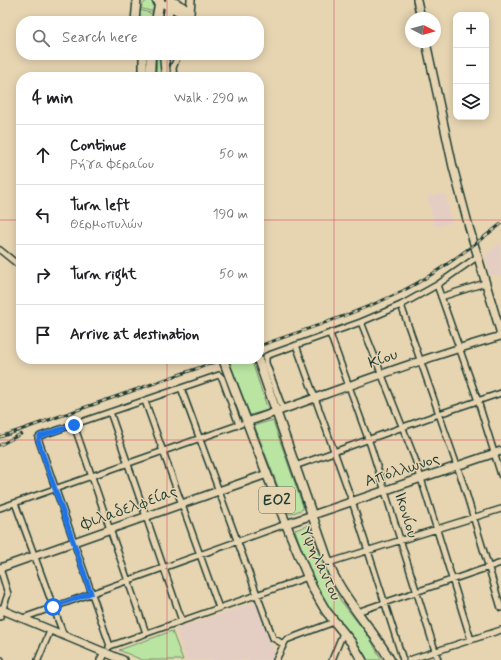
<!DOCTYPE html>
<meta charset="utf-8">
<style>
:root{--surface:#fff;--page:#f6f6f6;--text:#202124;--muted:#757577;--line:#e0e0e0}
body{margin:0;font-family:Mynerve,sans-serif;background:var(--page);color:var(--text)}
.controls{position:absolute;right:12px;top:12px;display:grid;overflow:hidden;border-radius:8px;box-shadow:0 2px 10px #0003}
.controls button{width:36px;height:36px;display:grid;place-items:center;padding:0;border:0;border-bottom:1px solid var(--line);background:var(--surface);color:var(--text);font:20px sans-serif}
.compass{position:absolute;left:405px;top:12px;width:36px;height:36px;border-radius:50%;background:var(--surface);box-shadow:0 2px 10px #0003;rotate:96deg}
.stop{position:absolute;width:12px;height:12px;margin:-9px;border:3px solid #1a73e8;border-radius:50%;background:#fff}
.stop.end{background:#1a73e8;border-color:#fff;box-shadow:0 1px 4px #0008}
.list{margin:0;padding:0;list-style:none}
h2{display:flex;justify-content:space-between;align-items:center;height:52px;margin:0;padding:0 16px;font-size:17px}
h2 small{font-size:13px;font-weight:400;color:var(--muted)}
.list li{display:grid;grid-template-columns:26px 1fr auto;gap:12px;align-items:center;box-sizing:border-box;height:60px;padding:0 16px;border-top:1px solid var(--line)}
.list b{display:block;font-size:15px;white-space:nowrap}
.list p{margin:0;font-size:13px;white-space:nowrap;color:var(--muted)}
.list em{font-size:13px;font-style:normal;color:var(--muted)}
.icon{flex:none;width:22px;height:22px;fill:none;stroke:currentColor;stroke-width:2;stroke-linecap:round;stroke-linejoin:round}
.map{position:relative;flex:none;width:501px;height:660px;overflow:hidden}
.search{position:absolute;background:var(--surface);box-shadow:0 2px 10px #0003;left:16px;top:16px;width:248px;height:44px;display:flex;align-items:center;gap:10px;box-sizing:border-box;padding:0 14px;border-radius:16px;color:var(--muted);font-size:15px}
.panel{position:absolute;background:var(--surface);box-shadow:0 2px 10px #0003;left:16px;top:72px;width:248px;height:292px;border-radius:16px}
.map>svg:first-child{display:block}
.built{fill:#e4cec3}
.green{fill:#b9e4a1;stroke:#6c906a}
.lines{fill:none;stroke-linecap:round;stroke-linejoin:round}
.street-casing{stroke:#1f3d34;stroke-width:8}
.secondary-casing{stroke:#1f3d34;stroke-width:10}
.primary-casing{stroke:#1f3d34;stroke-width:11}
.street{stroke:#e7d5b2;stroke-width:5}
.secondary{stroke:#e7d5b2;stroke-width:7}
.primary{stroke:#e7d5b2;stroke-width:8}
.rail-casing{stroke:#1f3d34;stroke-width:3}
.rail{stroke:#e7d5b2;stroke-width:1.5;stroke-dasharray:4.5;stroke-linecap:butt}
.route{stroke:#1a73e8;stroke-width:5}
.grid{fill:none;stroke:#d1495b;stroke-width:1;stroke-opacity:0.55}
.labels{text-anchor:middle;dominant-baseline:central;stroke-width:3;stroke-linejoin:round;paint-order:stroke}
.shield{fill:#e7d5b2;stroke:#5b6b5a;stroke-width:1}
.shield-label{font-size:15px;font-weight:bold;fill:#1f3d34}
.street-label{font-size:16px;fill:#1f3d34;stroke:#e7d5b2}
</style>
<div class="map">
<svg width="501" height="660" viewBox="0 0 501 660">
<rect width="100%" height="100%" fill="#e7d5b2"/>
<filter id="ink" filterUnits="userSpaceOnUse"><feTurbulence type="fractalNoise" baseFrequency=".025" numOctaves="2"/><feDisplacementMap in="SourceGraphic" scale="8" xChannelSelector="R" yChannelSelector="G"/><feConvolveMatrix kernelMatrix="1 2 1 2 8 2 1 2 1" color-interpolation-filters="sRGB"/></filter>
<g filter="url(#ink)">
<path class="built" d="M445,193L452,223L435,227L427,197Z
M501,242V276L490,275L485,255Z
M256,602L276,656L275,660H186L176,629Z"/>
<path class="green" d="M149,0L153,3L154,12L140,8L145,2Z
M140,10L153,14V21H139Z
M157,55H160L162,77H156Z
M236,359H251L268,410L250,415L229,361Z
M270,421H273L303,506V509L291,514L288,513L255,427L256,425Z
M309,525L321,560L334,588L341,601L369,637L382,660H368C357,640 341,624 328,606C313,583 304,556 295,530Z
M172,631L183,660H142L119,650Z"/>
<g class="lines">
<defs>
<path id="street" d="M189,21L190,13
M174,77L173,68L178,55
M0,250L21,267
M437,285L478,401L501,475
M441,297L485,283
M401,305L463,483L501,608
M361,322L415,459L471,640
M330,334L371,447L438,660
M296,345L352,501L403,660
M181,388L273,638L283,644
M145,401L219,608
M283,409L266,363V356L361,322L401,305L437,285L477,257
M110,412L182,621
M74,425L146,633
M295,466L439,414L501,393
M15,503L64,636
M0,508L241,424
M328,563L501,509
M0,568L8,594L0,617
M357,612L501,563
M23,618L286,524
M110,646L38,438L40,436L219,375L222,378L239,425
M109,647L110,646L308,577
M0,660H1
M38,660L50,631
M276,660L286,640L334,622
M332,660L343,633
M409,660L501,630"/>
<path id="secondary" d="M156,0L179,12L190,13
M171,0L182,6L190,13
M417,0L421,18
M190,13L191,0
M135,21L137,0
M426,42L453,167L469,227L501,334
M143,55V77
M247,422C331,393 415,360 501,336
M286,524L501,451
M0,568L267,474
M0,609L123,660
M101,660L105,652"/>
<path id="primary" d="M156,21L160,0
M167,21L170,0
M164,55L166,77
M150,77L151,55
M223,359L286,524L312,587L326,611L351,642L362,660
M258,359L332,572C347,604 373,629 390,660"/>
</defs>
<use href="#street" class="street-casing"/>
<use href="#secondary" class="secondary-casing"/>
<use href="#primary" class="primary-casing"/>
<use href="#street" class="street"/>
<use href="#secondary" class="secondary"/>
<use href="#primary" class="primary"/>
<defs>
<path id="rail" d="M259,346C304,330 349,316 392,296C432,278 467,250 501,224
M0,437L224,359
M0,445L21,434"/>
</defs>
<use href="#rail" class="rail-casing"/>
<use href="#rail" class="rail"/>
</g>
</g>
<g class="lines" filter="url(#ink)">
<path class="route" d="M53,607L91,593L38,440L40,436L74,425"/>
</g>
<path class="grid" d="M167,0V21M334,0V660M167,55V77M0,220H21M259,220H501M167,359V660M0,440H501"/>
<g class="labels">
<rect class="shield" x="259" y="487" width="36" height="26" rx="3"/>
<g class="shield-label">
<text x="277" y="500">ΕΟ2</text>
</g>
<g class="street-label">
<text transform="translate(383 359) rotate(-20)">Κίου</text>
<text transform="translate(402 470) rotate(-18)">Απόλλωνος</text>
<text transform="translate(129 508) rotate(-20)">Φιλαδελφείας</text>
<text transform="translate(406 515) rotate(73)">Ικονίου</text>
<text transform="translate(320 564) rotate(65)">Υψηλάντου</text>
</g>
</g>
</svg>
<div class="controls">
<button>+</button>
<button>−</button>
<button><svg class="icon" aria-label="layers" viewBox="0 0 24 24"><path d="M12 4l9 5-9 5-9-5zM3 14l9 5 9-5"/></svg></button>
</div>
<svg class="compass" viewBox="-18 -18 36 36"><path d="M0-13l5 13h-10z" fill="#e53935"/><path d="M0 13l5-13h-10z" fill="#757577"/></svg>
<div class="stop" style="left:53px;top:607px"></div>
<div class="stop end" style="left:74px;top:425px"></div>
<div class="search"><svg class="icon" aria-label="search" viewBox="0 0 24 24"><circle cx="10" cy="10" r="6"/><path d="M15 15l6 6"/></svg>Search here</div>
<section class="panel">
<h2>4 min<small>Walk · 290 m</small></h2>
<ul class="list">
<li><svg class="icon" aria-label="ahead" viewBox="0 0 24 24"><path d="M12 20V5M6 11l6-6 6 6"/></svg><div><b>Continue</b><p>Ρήγα Φεραίου</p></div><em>50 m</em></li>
<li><svg class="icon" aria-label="left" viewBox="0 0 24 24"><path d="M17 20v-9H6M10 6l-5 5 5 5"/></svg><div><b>Turn left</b><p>Θερμοπυλών</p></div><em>190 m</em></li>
<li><svg class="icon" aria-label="right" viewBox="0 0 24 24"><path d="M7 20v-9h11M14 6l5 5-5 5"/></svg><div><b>Turn right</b></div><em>50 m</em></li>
<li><svg class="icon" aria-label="arrive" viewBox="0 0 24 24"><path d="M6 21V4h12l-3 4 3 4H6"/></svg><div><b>Arrive at destination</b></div></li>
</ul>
</section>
</div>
